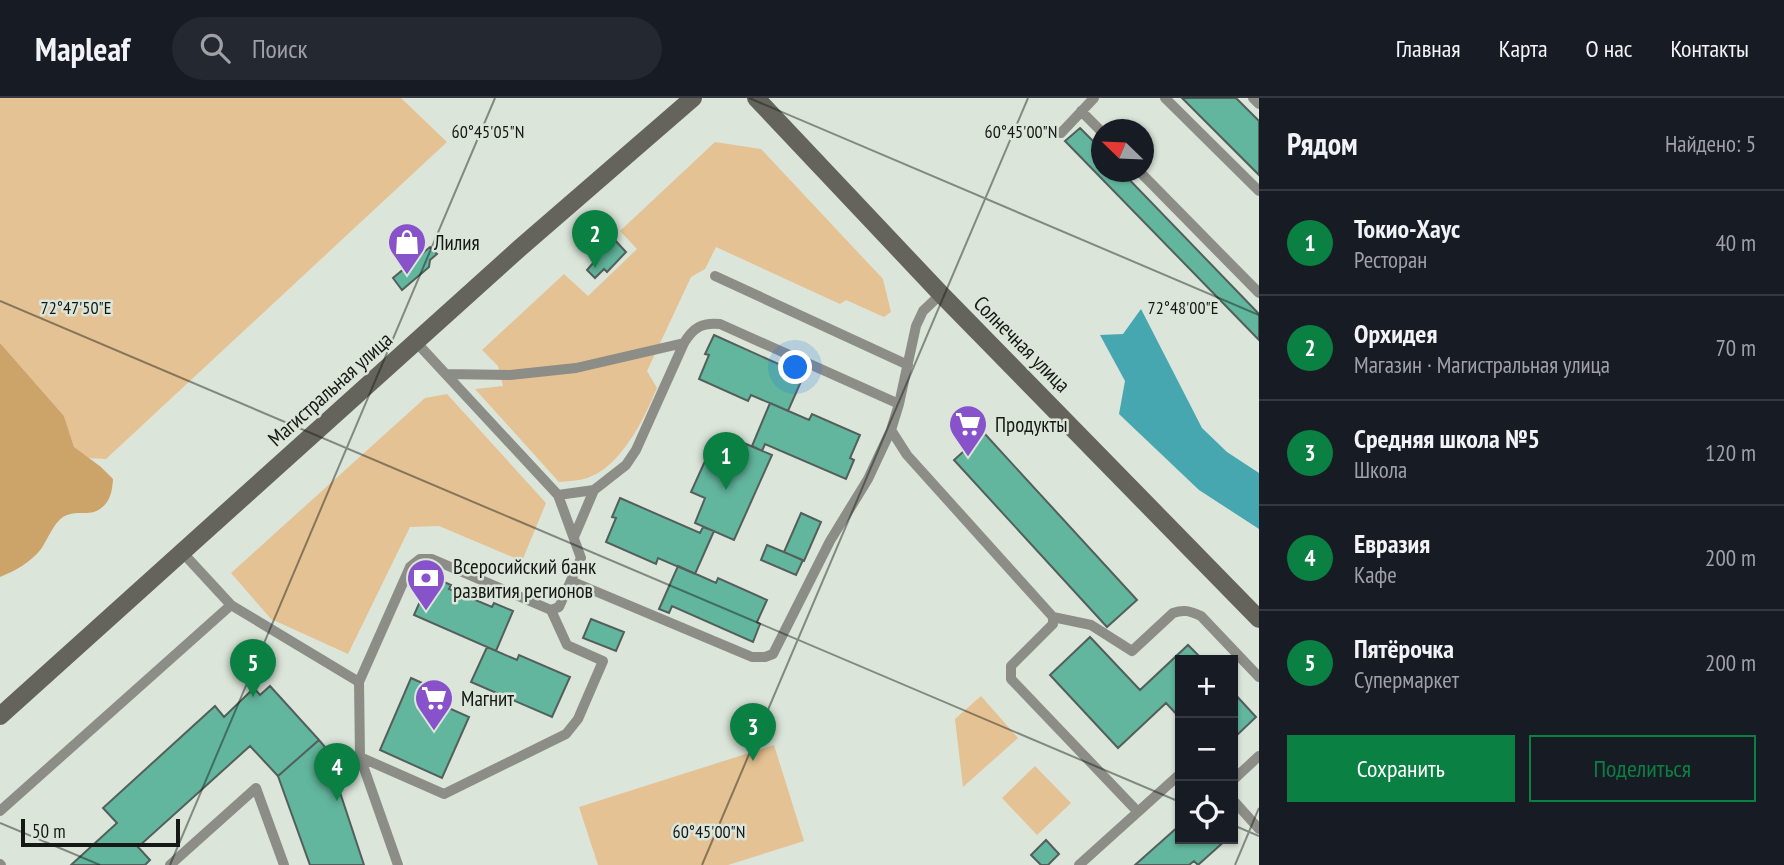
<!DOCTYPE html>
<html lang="ru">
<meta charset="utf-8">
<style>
:root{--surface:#171b24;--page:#242831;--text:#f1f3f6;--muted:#9ea1a6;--line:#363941;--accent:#0b8043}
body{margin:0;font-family:"PT Sans Narrow",sans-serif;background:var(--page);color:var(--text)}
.controls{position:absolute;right:21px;bottom:21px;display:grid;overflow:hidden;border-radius:0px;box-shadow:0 2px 5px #0004}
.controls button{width:63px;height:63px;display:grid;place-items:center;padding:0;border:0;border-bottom:2px solid var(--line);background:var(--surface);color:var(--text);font:35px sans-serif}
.compass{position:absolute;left:1091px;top:21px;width:63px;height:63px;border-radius:50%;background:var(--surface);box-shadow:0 2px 5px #0004;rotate:293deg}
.scale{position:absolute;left:21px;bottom:18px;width:159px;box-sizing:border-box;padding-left:7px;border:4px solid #151814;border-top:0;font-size:19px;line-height:24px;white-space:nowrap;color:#151814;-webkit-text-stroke:5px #dce5da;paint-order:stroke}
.you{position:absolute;left:796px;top:270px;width:24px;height:24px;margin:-18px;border:5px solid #fff;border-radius:50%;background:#1a73e8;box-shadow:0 0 0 10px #1a73e833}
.badge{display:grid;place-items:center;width:46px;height:46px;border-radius:50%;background:var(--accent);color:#fff;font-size:23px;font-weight:700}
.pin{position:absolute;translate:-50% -58px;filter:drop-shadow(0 2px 4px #0008)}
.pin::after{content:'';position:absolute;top:37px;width:24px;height:21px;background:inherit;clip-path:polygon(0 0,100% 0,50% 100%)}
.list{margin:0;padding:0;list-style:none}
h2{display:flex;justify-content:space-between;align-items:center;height:91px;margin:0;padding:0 28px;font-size:30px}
h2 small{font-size:23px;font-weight:400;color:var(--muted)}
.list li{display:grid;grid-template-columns:46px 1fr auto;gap:21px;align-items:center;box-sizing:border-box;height:105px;padding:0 28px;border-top:2px solid var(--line)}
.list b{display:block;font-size:26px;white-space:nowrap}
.list p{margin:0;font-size:23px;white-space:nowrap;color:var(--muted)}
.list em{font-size:23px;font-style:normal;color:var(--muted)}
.actions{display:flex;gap:14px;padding:21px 28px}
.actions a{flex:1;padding:16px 0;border:2px solid var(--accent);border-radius:0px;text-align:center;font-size:24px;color:var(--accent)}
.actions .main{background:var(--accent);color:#fff}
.icon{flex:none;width:38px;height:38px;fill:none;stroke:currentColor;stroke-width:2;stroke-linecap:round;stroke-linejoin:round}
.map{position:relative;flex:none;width:1259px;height:767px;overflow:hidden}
header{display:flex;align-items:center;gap:42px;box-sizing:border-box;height:98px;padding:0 35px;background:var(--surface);border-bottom:2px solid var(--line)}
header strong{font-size:33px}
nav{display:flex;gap:38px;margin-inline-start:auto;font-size:24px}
.search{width:490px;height:63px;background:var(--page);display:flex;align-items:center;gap:18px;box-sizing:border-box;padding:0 24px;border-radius:38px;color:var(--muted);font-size:26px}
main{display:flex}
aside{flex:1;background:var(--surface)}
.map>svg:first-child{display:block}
.green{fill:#e4c293}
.forest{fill:#cca369}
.water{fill:#47a7b0}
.building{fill:#62b69d;stroke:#535f5b;stroke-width:2}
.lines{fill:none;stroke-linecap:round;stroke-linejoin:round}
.lane{stroke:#8c8d87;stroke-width:10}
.secondary{stroke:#64645d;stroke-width:18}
.ticks{fill:none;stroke:#151814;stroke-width:2;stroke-opacity:0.45}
.labels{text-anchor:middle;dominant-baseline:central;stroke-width:5;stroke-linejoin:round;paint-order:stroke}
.poi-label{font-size:21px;fill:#151814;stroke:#dce5da;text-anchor:start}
.street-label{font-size:21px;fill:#151814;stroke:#dce5da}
.ticks-label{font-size:18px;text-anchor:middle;fill:#151814;stroke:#dce5da;stroke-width:5;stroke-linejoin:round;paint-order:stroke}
</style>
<header>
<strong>Mapleaf</strong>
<div class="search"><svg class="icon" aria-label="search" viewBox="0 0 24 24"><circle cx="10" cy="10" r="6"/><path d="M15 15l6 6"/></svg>Поиск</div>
<nav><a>Главная</a><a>Карта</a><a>О нас</a><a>Контакты</a></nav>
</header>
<main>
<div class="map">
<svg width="1259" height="767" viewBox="0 0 1259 767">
<rect width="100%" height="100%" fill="#dce5da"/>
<path class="green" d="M0,0H401L447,44L106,361L87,360L74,349L64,318L0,245Z
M715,44L761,51L883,181L891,214L884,219L846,202L840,206L716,149L705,171L691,179L647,273L657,290C644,321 621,369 587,380C578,383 568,383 559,384L475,291L503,288L498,268L482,252L564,176L588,198L637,151L620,133Z
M447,296L546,405L522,463L439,428L410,429L348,556L271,521L231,475L425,300Z
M981,598L1018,640L963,689L955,621Z
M774,647L804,743L728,767H598L579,709Z
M1035,668L1071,705L1037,737L1002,700Z"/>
<path class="forest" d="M0,245L64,318L74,349L101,369L113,381C112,393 111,403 100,411C89,419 76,411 63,419C53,426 48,441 41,451C31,464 15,473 0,479Z"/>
<path class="water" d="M1141,211L1202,330L1227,354L1259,375V431L1199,392L1119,316L1125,283L1100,237L1123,236Z"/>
<path class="building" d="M1182,0H1236L1259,23V77Z
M1080,30L1102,52V74H1122L1259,216V242L1065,43Z
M613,140L626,154L607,174L604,171L595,180L587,172L594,164L596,157Z
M430,149L437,156L430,162L429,169L402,192L393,180Z
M714,237L794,273L797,265L807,270L788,313L751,297L748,303L699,281L709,257L705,256Z
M770,305L809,322L812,316L860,337L850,360L854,362L846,381L765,346L762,353L752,348Z
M984,335L1137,502L1107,529L954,362Z
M732,340L772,357L734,442L695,425L705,400L691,394L705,363L719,369Z
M620,400L700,435L703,429L714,433L695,476L658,460L656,466L606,444L616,420L612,419Z
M801,415L821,424L804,463L784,454Z
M767,447L803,462L796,477L761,462Z
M678,468L716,485L718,480L767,502L757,524L760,526L753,544L672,508L669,515L659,511Z
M426,476L451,487L449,491L492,509L494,505L513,513L496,553L414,517L422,499L417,497Z
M591,521L624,534L616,553L583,540Z
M1090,539L1140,592L1188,547L1203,562H1180V620L1166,605L1118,650L1050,577Z
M487,549L517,562L519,557L570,579L552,619L471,584Z
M411,580L449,597L444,608L469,619L442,680L380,652Z
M270,588L319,642L278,678L250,648L138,749L150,762L145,767H71L117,725L103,710L215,608L224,619L254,590L260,597Z
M1233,594L1256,619L1233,641Z
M319,642L325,649L364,767H310L278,678Z
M1180,727V741H1227L1198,767L1194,763L1189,767H1135Z
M1046,742L1059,756L1048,767H1041L1031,757Z"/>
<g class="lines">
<path class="lane" d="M1165,0L1259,93
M1253,0L1259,6
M1081,13L1102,34
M1061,35L1094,0
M1140,74L1259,195
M715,178L908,267
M446,276L510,277L576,270L684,245
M891,332L907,357L1053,519V526L1011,568V581L1138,714
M558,397L594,392
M574,439L594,392L626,367L636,352L684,245C693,230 702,224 720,226L899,306L916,228L923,213L941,196
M182,454L231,507L359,584L410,469L420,461H432L551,512L559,509L581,460L558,397L416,244
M571,483L752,559H765L773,556L830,443L868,381L891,332L899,306
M1053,519L1091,527L1132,553L1173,515C1184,511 1190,513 1201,518L1259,579
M359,584L360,659L398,767
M360,659L444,696L566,636L578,621L603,563L567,547L551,512
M1233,682L1259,658
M1233,702L1259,731
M0,713L231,507
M0,766L1,767
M170,767L256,690L284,767
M1079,767L1180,676"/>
<path class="secondary" d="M756,0L941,196L1259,521
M0,618L521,149L693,0"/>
</g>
<path class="ticks" d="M749,0L1259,217M0,203L1180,704M0,725L100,767M1233,727L1259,738M170,767L495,0M702,767L1028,0M1235,767L1259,710"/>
<defs>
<symbol id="shop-pin" viewBox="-11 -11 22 30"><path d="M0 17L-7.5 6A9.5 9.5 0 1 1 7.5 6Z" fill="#8752ca" stroke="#dce5da"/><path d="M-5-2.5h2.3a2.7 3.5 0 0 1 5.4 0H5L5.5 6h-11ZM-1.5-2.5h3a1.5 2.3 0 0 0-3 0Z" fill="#fff"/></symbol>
<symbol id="supermarket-pin" viewBox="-11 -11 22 30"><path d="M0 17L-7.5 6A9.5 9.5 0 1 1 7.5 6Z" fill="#8752ca" stroke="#dce5da"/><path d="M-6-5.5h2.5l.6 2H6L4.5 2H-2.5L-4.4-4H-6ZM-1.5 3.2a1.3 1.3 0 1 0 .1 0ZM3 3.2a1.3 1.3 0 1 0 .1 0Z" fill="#fff"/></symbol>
<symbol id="bank-pin" viewBox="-11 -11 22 30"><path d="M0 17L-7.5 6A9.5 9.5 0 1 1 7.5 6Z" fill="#8752ca" stroke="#dce5da"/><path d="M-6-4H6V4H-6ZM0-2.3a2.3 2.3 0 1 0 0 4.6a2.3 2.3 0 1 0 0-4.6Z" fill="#fff"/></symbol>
</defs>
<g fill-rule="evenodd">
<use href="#shop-pin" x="385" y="122" width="44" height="60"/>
<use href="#supermarket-pin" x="946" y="304" width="44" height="60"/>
<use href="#bank-pin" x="404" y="458" width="44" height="60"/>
<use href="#supermarket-pin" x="412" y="578" width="44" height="60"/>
</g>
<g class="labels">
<g class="poi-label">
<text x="434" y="144">Лилия</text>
<text x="995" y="326">Продукты</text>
<text x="453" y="468">Всеросийский банк<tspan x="453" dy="24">развития регионов</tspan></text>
<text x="461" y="600">Магнит</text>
</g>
<g class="street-label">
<text transform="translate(1022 246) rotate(45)">Солнечная улица</text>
<text transform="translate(330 291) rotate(-42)">Магистральная улица</text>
</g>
</g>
<g class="ticks-label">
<text x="488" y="40">60°45'05"N</text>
<text x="1021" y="40">60°45'00"N</text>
<text x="1183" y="216">72°48'00"E</text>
<text x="76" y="216">72°47'50"E</text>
<text x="709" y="740">60°45'00"N</text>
</g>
</svg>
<div class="controls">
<button>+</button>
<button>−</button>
<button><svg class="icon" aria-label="locate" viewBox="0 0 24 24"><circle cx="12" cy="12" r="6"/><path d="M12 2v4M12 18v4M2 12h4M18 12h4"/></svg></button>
</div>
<svg class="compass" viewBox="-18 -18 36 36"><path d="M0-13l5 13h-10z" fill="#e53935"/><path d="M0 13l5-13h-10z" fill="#9ea1a6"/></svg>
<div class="scale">50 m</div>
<div class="you"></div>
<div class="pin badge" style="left:726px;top:392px">1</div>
<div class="pin badge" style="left:595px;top:170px">2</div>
<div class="pin badge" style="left:753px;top:663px">3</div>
<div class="pin badge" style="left:337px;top:703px">4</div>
<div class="pin badge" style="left:253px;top:599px">5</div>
</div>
<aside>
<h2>Рядом<small>Найдено: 5</small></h2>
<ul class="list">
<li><span class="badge">1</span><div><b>Токио-Хаус</b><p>Ресторан</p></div><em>40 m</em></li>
<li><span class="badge">2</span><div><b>Орхидея</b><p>Магазин · Магистральная улица</p></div><em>70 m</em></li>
<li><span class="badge">3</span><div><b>Средняя школа №5</b><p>Школа</p></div><em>120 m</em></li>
<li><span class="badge">4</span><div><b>Евразия</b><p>Кафе</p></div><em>200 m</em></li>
<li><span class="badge">5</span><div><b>Пятёрочка</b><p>Супермаркет</p></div><em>200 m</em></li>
</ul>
<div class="actions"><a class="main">Сохранить</a><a>Поделиться</a></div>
</aside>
</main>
